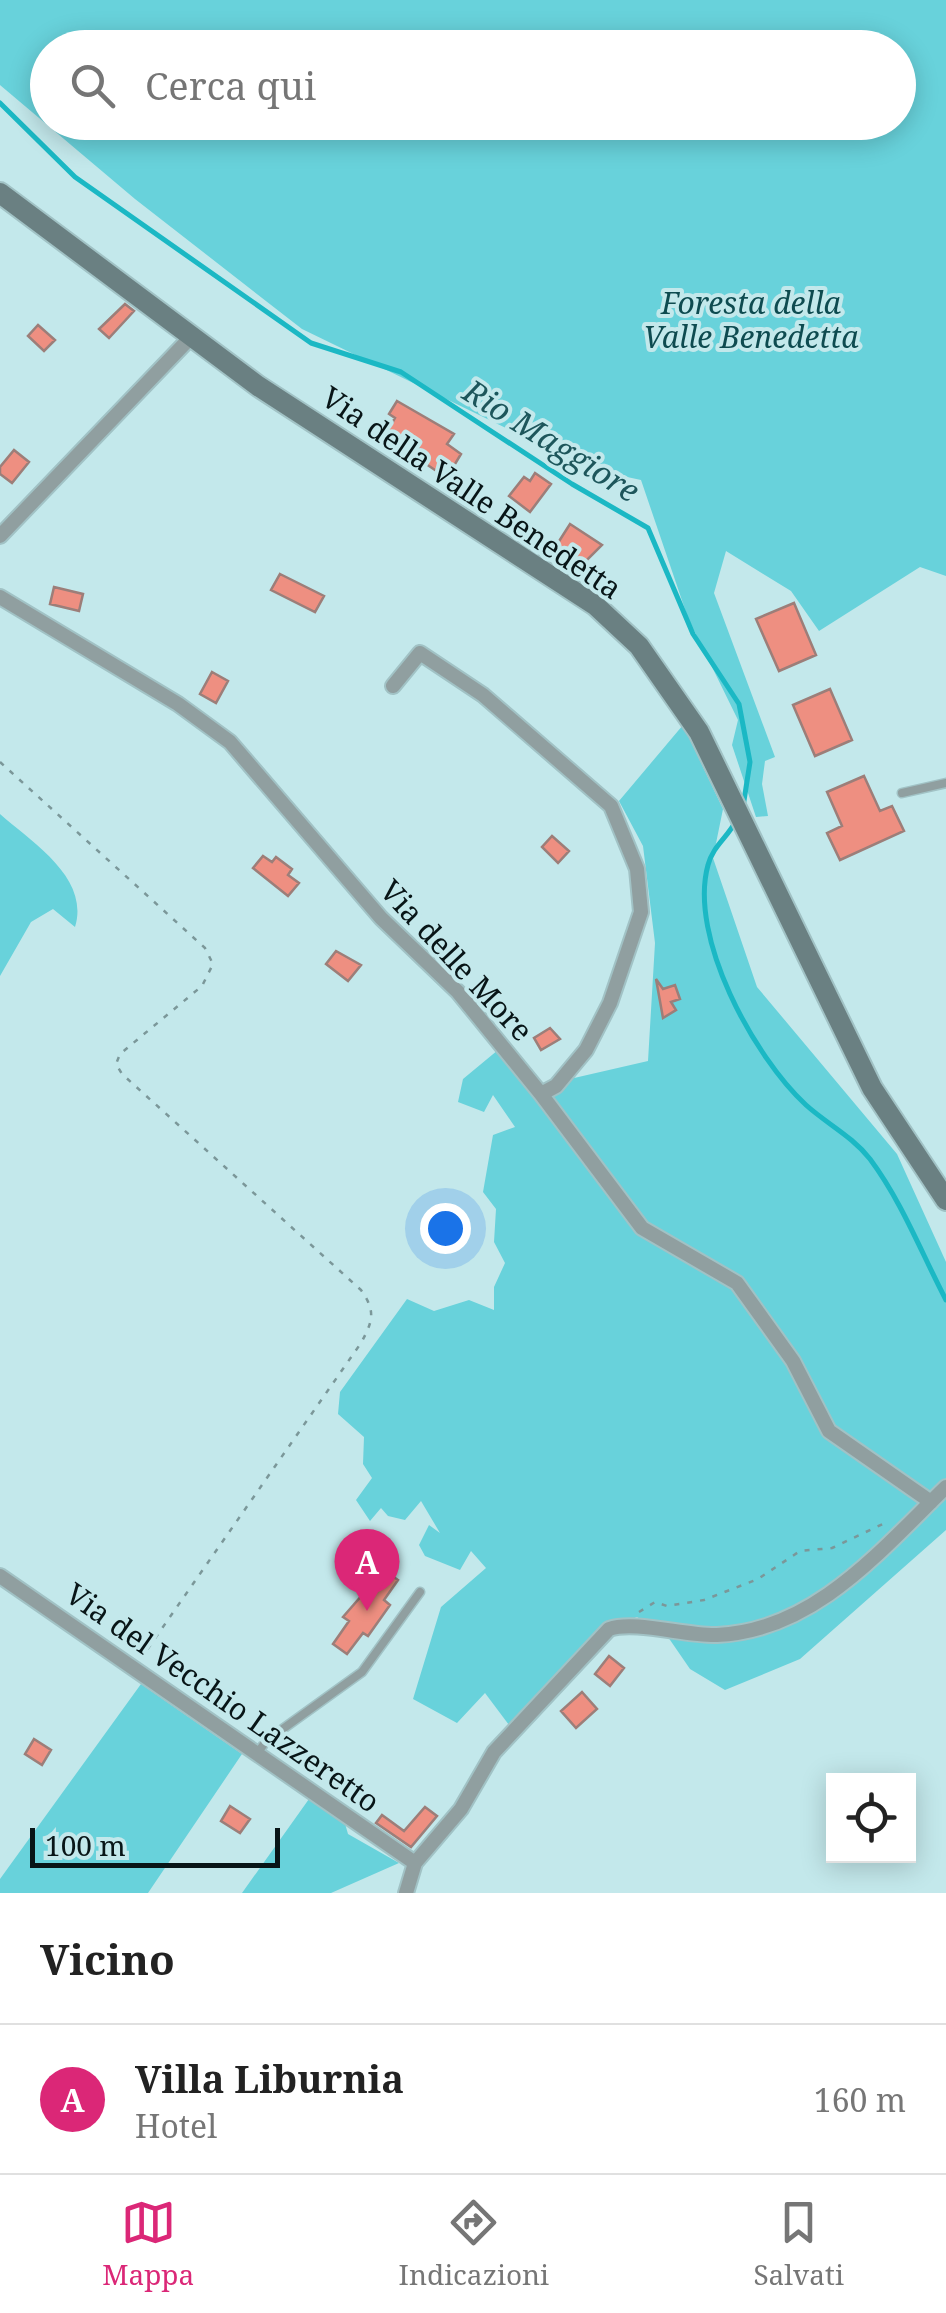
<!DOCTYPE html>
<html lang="it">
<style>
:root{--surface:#fff;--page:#f2f2f2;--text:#222;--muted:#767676;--line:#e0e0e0;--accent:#db2777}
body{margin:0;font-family:"Noto Serif",serif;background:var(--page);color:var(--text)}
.controls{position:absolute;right:30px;bottom:30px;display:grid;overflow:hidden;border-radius:0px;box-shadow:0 5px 25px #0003}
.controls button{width:90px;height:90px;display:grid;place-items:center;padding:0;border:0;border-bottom:2px solid var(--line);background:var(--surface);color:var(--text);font:50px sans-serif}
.scale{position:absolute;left:30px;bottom:25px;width:250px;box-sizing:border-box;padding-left:10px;border:5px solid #081517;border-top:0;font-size:28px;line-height:35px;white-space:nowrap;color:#081517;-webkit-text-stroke:8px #c3e8eb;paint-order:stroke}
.you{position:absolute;left:445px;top:1228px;width:35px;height:35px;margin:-25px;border:8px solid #fff;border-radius:50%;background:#1a73e8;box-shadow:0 0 0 15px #1a73e833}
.badge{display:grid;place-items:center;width:65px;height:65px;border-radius:50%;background:var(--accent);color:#fff;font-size:32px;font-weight:700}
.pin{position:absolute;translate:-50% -82px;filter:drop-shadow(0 2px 5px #0008)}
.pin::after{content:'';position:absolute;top:52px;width:35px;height:30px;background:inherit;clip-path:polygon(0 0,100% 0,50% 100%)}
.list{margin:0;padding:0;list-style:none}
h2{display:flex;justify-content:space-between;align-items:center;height:130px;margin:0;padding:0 40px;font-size:42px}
h2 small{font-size:32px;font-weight:400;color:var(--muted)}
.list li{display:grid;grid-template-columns:65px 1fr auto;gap:30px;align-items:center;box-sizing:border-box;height:150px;padding:0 40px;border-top:2px solid var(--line)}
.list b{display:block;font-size:38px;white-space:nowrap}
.list p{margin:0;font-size:32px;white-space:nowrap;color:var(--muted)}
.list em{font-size:32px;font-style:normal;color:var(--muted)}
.icon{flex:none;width:55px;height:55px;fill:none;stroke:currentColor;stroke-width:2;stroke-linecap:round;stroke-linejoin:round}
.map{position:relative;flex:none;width:946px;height:1893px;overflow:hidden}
.search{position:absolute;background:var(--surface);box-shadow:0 5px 25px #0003;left:30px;right:30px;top:30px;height:110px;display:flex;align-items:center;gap:25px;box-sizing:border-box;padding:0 35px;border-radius:55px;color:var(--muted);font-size:38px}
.sheet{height:280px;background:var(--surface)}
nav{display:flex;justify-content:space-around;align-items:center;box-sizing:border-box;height:140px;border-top:2px solid var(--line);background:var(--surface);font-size:28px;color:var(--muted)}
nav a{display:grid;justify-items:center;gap:5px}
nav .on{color:var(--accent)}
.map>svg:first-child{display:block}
.green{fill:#68d2db;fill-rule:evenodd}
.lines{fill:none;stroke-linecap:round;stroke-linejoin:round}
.stream{stroke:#1bb8c4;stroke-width:5}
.building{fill:#ee8f81;stroke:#9c7e79;stroke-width:2.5}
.service-casing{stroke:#a1c2c5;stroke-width:11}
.minor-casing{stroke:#a1c2c5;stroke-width:18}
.secondary-casing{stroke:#a1c2c5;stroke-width:24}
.path{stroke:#7b9799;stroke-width:2.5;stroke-dasharray:5 8;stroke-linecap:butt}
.service{stroke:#909fa0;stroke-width:8}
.minor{stroke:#909fa0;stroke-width:14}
.secondary{stroke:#6a8082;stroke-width:20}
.labels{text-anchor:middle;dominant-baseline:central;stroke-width:8;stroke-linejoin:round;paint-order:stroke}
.park-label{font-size:30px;font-style:italic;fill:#0e4b50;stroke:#c3e8eb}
.street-label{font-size:30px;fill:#081517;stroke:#c3e8eb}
.water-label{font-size:32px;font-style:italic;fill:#1d565b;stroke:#c3e8eb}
</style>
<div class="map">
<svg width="946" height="1893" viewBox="0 0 946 1893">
<rect width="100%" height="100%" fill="#c3e8eb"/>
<path class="green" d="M0,0H946V576L920,567L819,631L791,591L726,551L714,593L775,757L765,761L762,784L768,816L756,817L732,745L738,720L688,618L641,480L590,469L302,329L135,199L0,85ZM48,48H898V122H48Z
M683,725L723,809L713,858L757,987L897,1154L946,1262V1530L800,1659L725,1690L690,1669L668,1637L637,1617L606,1629L509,1725L485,1693L457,1723L413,1699L441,1607L486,1568L471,1551L460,1570L425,1556L419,1545L429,1525L440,1533L421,1501L405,1520L388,1516L381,1508L370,1521L356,1500L372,1478L363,1464L364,1437L338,1414L340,1392L407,1299L434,1311L469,1300L494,1310V1287L505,1263L494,1242L496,1209L483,1192L493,1135L515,1127L493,1095L484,1112L458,1102L463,1079L498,1050L535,1087L648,1061L655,943L643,846L619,801Z
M0,814C33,843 90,878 75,927L53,909L31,922L0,976Z
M141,1684L242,1754L148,1893H0V1879Z
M309,1799L344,1820L348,1834L399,1863L331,1893H242Z"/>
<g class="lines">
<path class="stream" d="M0,103L75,177L311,343L401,372L572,484L648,528L693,634L739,704L750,762L743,807
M736,821C727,838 713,846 708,865C688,937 754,1057 806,1105C827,1124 852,1136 870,1159C902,1202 921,1252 946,1300"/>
</g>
<path class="building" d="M125,304L134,311L109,338L99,329Z
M38,325L55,340L44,351L28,336Z
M397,401L454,434L447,444L461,454L452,469L446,467L441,474L423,462L428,454L388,430L395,418L389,414Z
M14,450L29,462L12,483L0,474V467Z
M535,473L551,484L530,512L509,496L524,477L530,481Z
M570,524L602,545L583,564L556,546Z
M280,574L324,596L315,612L271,590Z
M54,587L83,594L79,611L50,604Z
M794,603L816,655L779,671L756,619Z
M212,672L228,681L216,703L200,694Z
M830,689L852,740L815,756L793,705Z
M864,776L880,811L892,806L904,831L840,860L827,833L842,826L827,792Z
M552,836L569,851L558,863L542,847Z
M263,856L272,862L276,857L292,869L288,875L299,883L288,896L253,868Z
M336,951L361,965L348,981L326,964Z
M656,979L663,989L675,985L680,999L671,1002L676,1010L663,1018Z
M550,1028L560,1039L541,1050L534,1038Z
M384,1570L398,1580L384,1600L390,1605L368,1636L363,1633L347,1654L333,1644L349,1621L343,1617Z
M609,1656L624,1668L610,1686L595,1674Z
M582,1692L597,1709L576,1728L561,1711Z
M34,1739L51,1750L42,1765L25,1754Z
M230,1806L250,1819L240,1833L221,1821Z
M425,1807L437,1816L411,1847L376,1823L382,1815L404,1831Z"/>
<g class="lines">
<defs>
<path id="service" d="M902,793L946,783
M257,1754L266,1741L362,1672L420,1592"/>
<path id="minor" d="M0,536L192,336
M0,597L178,704L230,742L381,918L458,992L541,1094L556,1086L586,1050L610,1003L641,912L637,869L611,806L483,695L420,653L393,686
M541,1094L642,1228L737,1283L793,1361L829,1431L931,1502
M0,1576L415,1863
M406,1893L415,1863L461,1809L494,1752L609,1629C635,1620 685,1636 717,1635C814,1631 880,1551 946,1487"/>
<path id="secondary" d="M0,193L258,386L595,605L639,646L699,732L872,1088L946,1200"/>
</defs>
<use href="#service" class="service-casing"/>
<use href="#minor" class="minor-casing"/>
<use href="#secondary" class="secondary-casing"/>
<path class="path" d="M0,762L205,948L213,964L202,986L120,1054L116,1064L122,1074L361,1290C376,1311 373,1321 361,1343L142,1657
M639,1612L655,1602L667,1606L704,1600L758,1579L800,1551L832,1548L887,1522"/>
<use href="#service" class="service"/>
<use href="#minor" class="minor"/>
<use href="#secondary" class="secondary"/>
</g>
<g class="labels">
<g class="park-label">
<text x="751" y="302">Foresta della<tspan x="751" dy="34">Valle Benedetta</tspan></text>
</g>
<g class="street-label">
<text transform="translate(472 492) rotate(34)">Via della Valle Benedetta</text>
<text transform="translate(457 960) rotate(47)">Via delle More</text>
<text transform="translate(223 1697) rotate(35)">Via del Vecchio Lazzeretto</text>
</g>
<g class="water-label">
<text transform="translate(552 440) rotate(32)">Rio Maggiore</text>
</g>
</g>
</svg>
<div class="controls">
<button><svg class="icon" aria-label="locate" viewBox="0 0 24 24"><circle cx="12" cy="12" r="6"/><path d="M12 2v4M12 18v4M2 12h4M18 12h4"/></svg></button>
</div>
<div class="scale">100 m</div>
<div class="you"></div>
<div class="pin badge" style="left:367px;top:1611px">A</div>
<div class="search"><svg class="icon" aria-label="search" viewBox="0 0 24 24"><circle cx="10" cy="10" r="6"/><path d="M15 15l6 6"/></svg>Cerca qui</div>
</div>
<section class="sheet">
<h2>Vicino<small></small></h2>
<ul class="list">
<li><span class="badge">A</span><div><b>Villa Liburnia</b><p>Hotel</p></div><em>160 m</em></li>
</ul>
</section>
<nav>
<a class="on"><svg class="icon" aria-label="map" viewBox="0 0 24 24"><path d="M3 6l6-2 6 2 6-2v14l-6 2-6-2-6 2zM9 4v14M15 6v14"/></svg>Mappa</a>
<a><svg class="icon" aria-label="directions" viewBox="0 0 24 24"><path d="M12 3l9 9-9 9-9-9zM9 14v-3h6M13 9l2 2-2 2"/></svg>Indicazioni</a>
<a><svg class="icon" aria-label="saved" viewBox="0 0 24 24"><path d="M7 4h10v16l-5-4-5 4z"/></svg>Salvati</a>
</nav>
